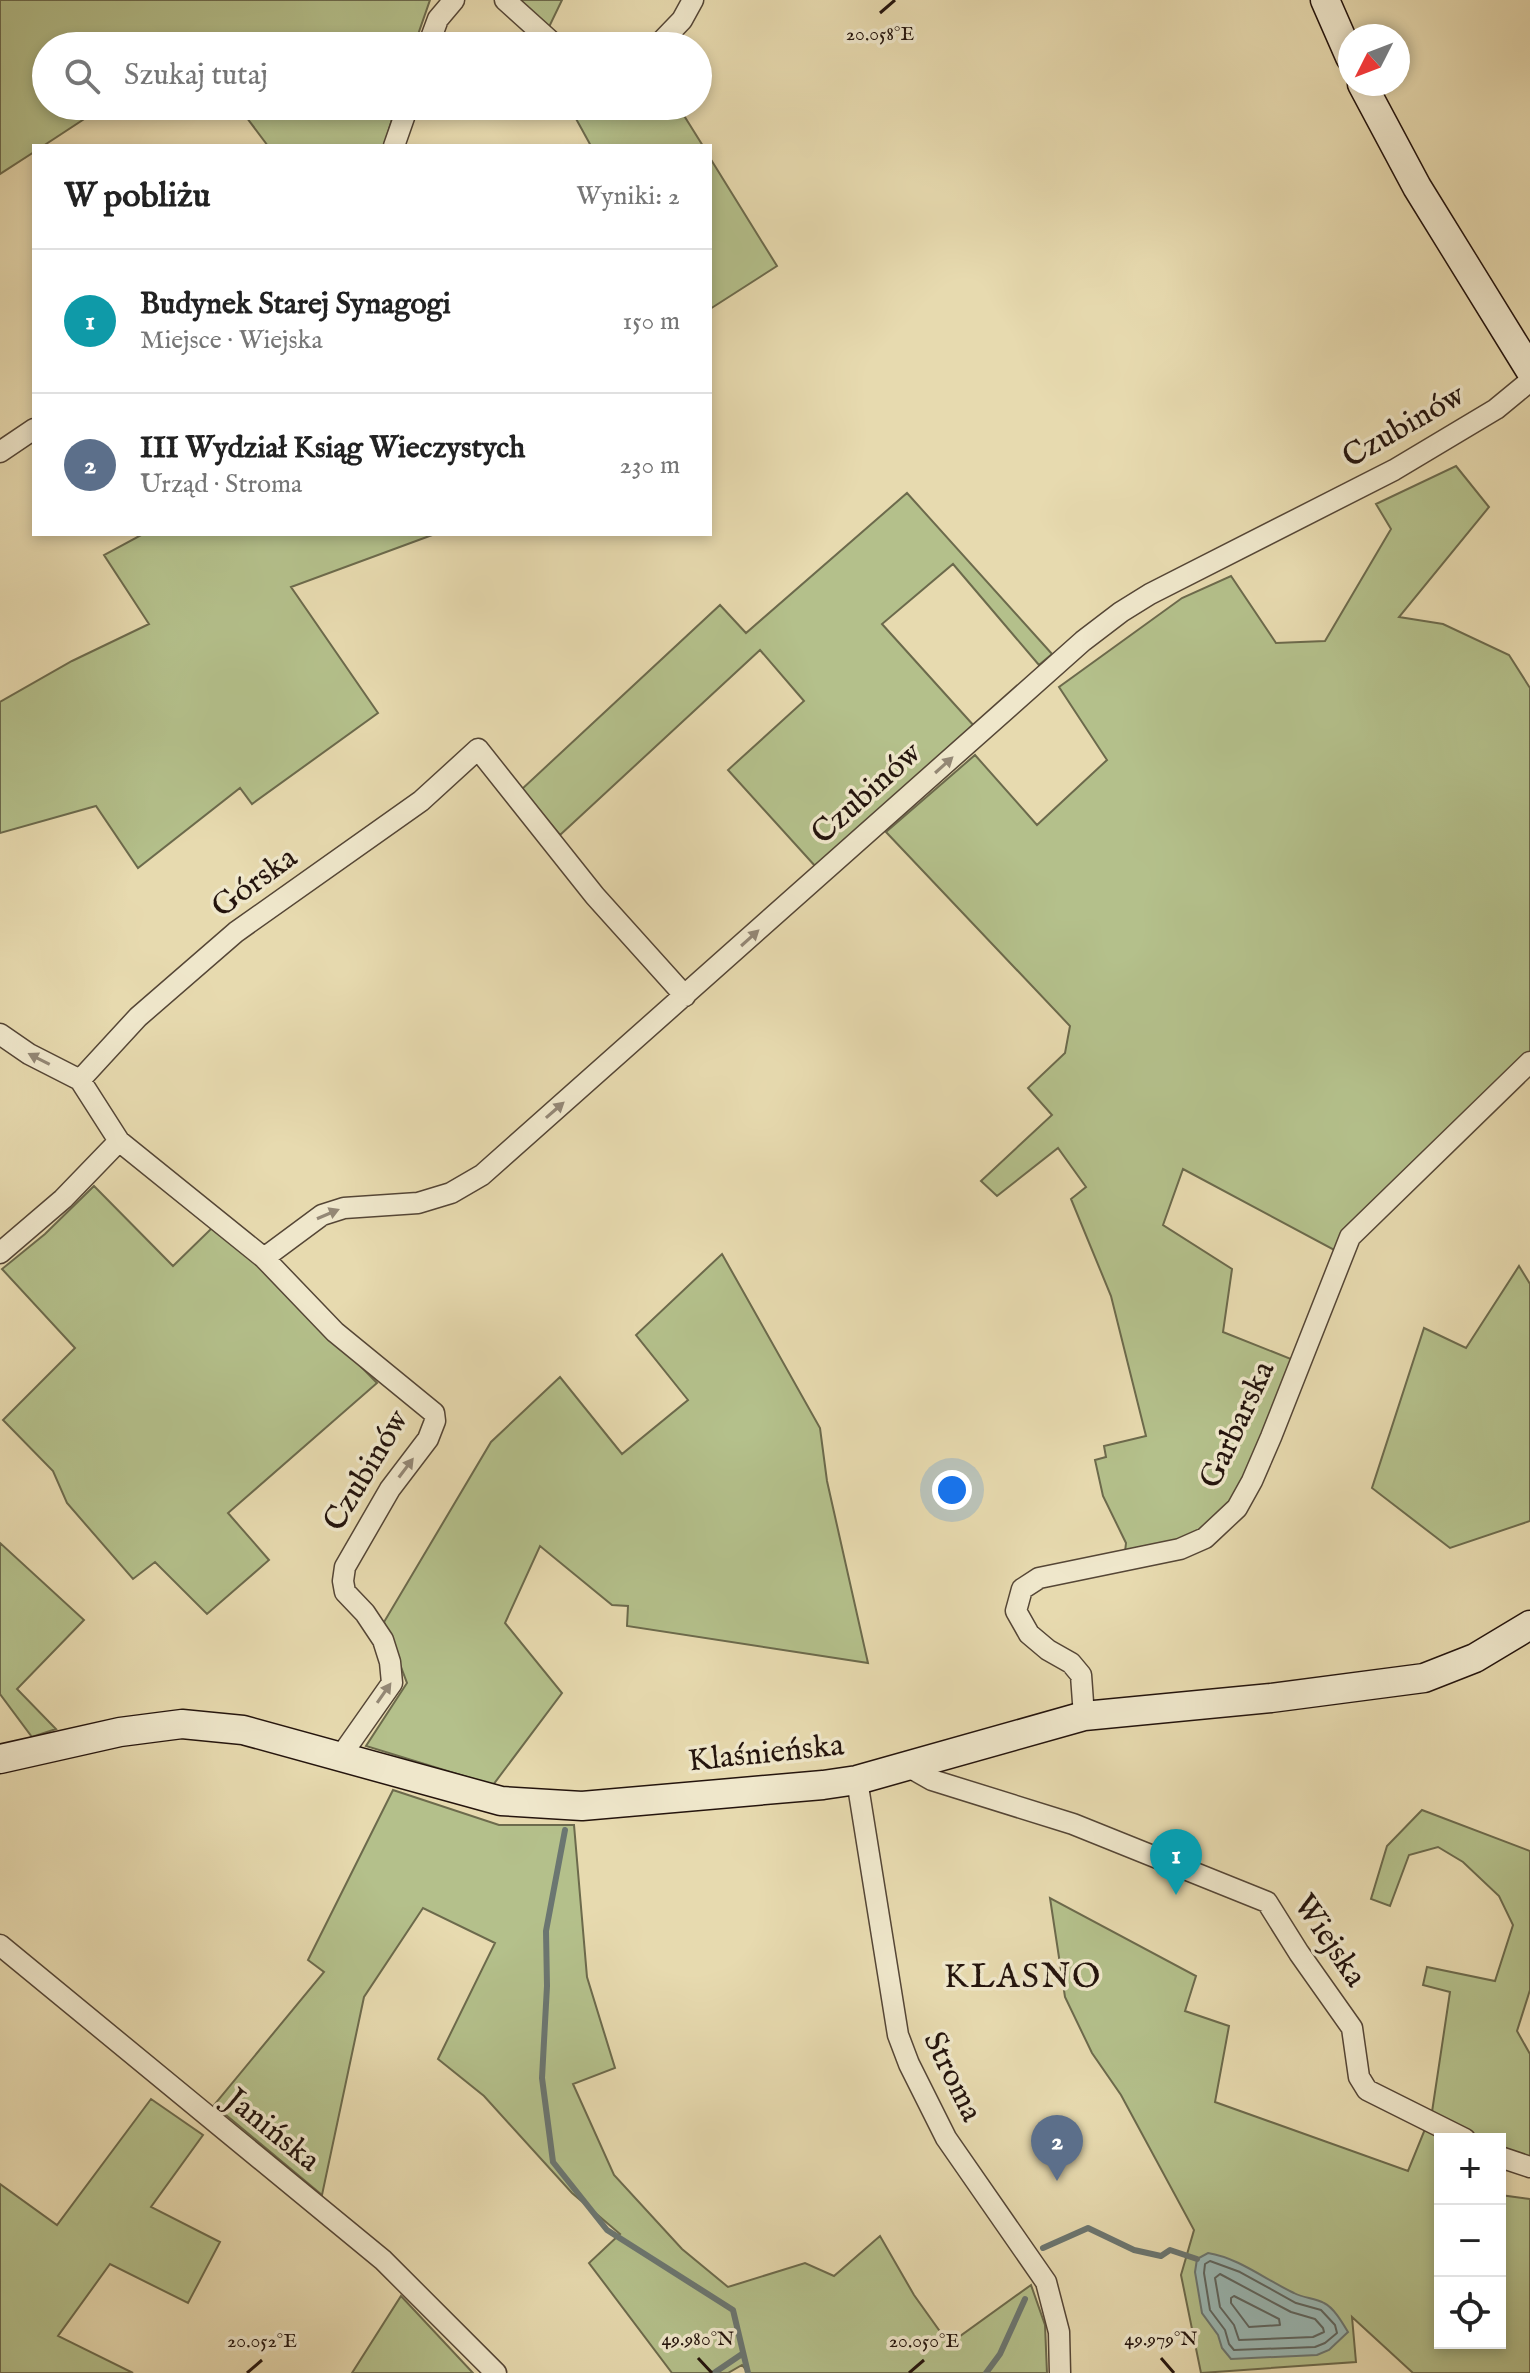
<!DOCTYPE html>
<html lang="pl">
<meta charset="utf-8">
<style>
:root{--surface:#fff;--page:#f6f6f6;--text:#222;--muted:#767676;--line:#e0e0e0;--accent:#8f2418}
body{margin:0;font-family:"IM FELL English",serif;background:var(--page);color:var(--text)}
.controls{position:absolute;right:24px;bottom:24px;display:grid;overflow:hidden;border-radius:0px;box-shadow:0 4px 12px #0003}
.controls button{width:72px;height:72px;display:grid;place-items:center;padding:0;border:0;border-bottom:2px solid var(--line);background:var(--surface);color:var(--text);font:40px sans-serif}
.compass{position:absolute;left:1338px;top:24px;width:72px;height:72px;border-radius:50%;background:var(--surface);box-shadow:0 4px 12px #0003;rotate:228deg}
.you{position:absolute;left:952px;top:1490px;width:28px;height:28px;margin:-20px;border:6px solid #fff;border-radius:50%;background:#1a73e8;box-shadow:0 0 0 12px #1a73e833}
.badge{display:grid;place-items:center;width:52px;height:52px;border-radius:50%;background:var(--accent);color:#fff;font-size:26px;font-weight:700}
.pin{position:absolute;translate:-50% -66px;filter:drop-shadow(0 2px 4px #0008)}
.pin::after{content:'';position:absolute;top:42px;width:28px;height:24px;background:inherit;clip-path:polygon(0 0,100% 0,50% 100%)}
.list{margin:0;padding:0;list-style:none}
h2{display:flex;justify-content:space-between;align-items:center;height:104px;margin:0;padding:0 32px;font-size:34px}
h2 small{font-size:26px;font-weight:400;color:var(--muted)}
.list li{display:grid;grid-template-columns:52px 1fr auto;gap:24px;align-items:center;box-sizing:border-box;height:144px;padding:0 32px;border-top:2px solid var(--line)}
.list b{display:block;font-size:30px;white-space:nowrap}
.list p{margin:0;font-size:26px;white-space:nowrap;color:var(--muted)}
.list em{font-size:26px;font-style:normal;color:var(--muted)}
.icon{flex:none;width:44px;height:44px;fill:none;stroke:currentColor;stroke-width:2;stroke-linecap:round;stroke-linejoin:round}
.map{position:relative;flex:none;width:1530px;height:2373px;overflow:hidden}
.search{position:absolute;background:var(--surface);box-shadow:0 4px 12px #0003;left:32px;top:32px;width:680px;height:88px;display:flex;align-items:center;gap:20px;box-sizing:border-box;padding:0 28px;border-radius:44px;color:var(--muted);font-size:30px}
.panel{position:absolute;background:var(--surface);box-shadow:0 4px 12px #0003;left:32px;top:144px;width:680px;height:392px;border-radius:0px}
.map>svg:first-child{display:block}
.green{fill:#b4c08b;stroke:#6c6a4c;stroke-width:2}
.water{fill:#9ab8b4;stroke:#6b7671;stroke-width:2}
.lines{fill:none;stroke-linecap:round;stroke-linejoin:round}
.shore{stroke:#5f6660;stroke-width:2}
.stream{stroke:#6b7671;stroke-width:6}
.street-casing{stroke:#554636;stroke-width:23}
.secondary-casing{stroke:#24140d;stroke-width:31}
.street{stroke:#efe7cb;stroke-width:20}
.secondary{stroke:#efe7cb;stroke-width:28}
.oneway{fill:#948876}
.ticks{fill:none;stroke:#24140d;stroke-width:3}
.labels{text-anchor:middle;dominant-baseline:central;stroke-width:7;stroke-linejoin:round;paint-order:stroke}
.street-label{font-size:32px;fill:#24140d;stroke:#efe7cb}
.neighbourhood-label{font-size:34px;letter-spacing:2px;fill:#24140d;stroke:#efe7cb}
.ticks-label{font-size:20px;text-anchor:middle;fill:#24140d;stroke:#efe7cb;stroke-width:7;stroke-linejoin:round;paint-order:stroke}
</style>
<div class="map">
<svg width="1530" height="2373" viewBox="0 0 1530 2373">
<rect width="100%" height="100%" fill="#e7daaf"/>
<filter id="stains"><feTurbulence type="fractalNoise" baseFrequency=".0025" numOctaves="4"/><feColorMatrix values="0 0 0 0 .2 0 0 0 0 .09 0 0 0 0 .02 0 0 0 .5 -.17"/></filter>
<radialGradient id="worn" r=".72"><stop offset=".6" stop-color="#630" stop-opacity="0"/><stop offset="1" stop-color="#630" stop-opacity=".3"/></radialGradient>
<path class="green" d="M0,0H430L414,46H46V106H104L43,146H34V152L0,174Z
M513,0H562L549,27Z
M238,106H396L384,146H268Z
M569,106H678L703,146H591Z
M710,158L777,266L710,309Z
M1456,466L1489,507L1399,617L1443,624L1509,655L1530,688V1052L1459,1117L1456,1127L1338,1252L1183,1169L1163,1225L1232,1269L1223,1332L1291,1359L1264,1436L1233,1499L1215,1523L1182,1542L1125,1552L1126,1543L1103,1496L1095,1460L1106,1457L1104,1446L1146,1436L1111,1296L1071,1199L1086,1187L1058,1148L997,1196L981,1181L1052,1115L1028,1088L1065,1053L1070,1026L886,832L975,755L1037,825L1107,760L1059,687L1182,598L1231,576L1276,643L1325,641L1391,529L1376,504Z
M907,493L1052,654L1039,665L953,564L882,624L975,727L816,867L728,770L804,701L760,650L560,835L522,789L720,605L746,633Z
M143,534H435L291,587L378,713L252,804L240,788L138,868L96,806L0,833V702L72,661L149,624L104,555Z
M94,1186L173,1266L214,1226L255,1258L377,1383L228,1513L269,1560L207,1614L155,1562L133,1579L67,1503L53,1471L3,1420L75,1348L2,1269L45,1234Z
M722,1254L820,1428L827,1481L868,1663L627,1626L628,1606L612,1605L540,1546L505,1623L562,1693L493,1785L366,1746L407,1683L384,1622L491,1442L560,1377L622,1454L688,1400L636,1335Z
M1519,1266L1530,1284V1521L1450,1548L1372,1488L1424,1328L1466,1348Z
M0,1543L84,1620L17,1689L56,1729L32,1737L0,1694Z
M393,1790L499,1825H574L587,1977L615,2068L573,2084L614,2175L682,2249L728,2287L805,2263L834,2276L880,2236L914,2295L949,2344L1031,2285L1045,2325L1047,2373H749L742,2365L728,2373H672L589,2263L620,2234L572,2193L484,2096L438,2059L495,1943L423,1908L364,1997L322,2195L214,2105L324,1972L308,1960Z
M1422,1810L1530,1851V1990L1517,2031L1530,2054V2159L1500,2149V2139H1440V2343H1500V2195L1530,2199V2373H1413L1352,2317L1356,2362L1201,2373L1181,2275L1194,2230L1121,2095L1092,2053L1065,1997L1050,1898L1196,1976L1185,2011L1229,2026L1215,2102L1408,2171L1432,2112L1450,1992L1423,1985L1427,1967L1495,1981L1513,1925L1499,1896L1463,1862L1438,1847L1409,1855L1390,1906L1371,1899L1387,1846Z
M151,2099L203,2135L151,2207L220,2242L188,2303L110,2264L58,2336L133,2373H0V2184L57,2225Z
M401,2296L473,2373H352Z"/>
<path class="water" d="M1208,2253C1239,2258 1266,2280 1294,2293C1303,2298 1315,2298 1324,2303C1334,2308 1342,2322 1348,2332L1329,2350L1317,2355L1231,2359L1222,2348L1218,2335L1202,2313L1195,2272L1197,2259Z"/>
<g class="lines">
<path class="shore" d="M1210,2261L1240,2272L1296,2303L1321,2310L1335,2325L1337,2333L1325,2343L1315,2347L1234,2350L1229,2344L1225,2330L1210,2310L1204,2273L1205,2264Z
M1220,2274L1291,2312L1315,2319L1323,2328L1324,2332L1313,2337L1239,2340L1234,2325L1220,2307L1215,2278Z
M1234,2296L1279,2319L1280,2325L1249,2327L1231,2303V2298Z"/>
<path class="stream" d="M565,1830L546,1931L547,1986L542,2078L553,2162L607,2230L733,2310L748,2373
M1043,2248L1088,2228L1134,2250L1161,2256L1170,2250L1197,2259
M714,2373L742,2354
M986,2373L1000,2354L1025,2299"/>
<defs>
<path id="street" d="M505,0L556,46
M428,46L438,19L454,0
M657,46L682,20L693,0
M394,146L408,106
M0,452L34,429
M0,1034L29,1054L80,1080L119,1141L264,1258L335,1332L434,1413L435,1421L428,1439L390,1489L345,1567L343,1581L345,1592L365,1613L383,1640L390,1662L392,1683L340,1757
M80,1080L138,1017L236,932L421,801L478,749L595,896L685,996
M0,1253L63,1199L119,1141
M264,1258L322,1215L344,1208L418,1203L451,1193L482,1175L1083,641L1121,612L1150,594L1394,470L1496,409L1530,381
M1084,1716L1081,1675L1071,1663L1048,1650L1029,1634L1016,1611L1022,1589L1039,1578L1180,1549L1205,1538L1237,1508L1252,1481L1271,1437L1350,1237L1530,1062
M909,1767L932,1780L1073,1824L1267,1902L1299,1953L1352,2028L1359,2077L1367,2090L1465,2139
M857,1780L898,2035L909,2064L946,2138L1046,2282L1059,2332L1060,2373
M0,1945L383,2260L496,2373
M1500,2157L1530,2167"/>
<path id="secondary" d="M1325,0L1350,57
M1362,84L1417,187L1530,370
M0,1759L120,1732L182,1724L243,1730L501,1801L582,1806L823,1785L857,1780L1084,1716L1271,1698L1424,1678L1475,1658L1530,1625"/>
</defs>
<use href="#street" class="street-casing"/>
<use href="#secondary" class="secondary-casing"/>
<use href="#street" class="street"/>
<use href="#secondary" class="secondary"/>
</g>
<defs><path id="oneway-solid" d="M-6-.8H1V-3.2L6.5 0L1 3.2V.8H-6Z" transform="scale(2)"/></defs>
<g class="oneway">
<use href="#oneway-solid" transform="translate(944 765) rotate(-42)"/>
<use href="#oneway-solid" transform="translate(750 938) rotate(-42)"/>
<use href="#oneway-solid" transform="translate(39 1059) rotate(-153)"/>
<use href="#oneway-solid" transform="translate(555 1110) rotate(-41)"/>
<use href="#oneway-solid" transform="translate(328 1214) rotate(-23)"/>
<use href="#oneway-solid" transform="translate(406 1468) rotate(-53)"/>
<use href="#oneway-solid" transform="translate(384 1693) rotate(-55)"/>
</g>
<path class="ticks" d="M880,13L895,0M698,2358L712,2373M1161,2358L1174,2373M247,2373L262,2360M909,2373L924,2360"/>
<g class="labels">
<g class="street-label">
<text transform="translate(1404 427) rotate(-30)">Czubinów</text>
<text transform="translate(867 794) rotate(-42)">Czubinów</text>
<text transform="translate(255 883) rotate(-36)">Górska</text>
<text transform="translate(1238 1425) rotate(-65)">Garbarska</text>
<text transform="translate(367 1471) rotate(-59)">Czubinów</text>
<text transform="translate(766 1754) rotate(-6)">Klaśnieńska</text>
<text transform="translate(1329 1941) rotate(56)">Wiejska</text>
<text transform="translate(952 2077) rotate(64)">Stroma</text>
<text transform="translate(272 2131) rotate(39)">Janińska</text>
</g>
<g class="neighbourhood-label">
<text x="1023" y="1977">KLASNO</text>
</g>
</g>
<g class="ticks-label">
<text x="880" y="40">20.058°E</text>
<text x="698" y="2345">49.980°N</text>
<text x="1161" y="2345">49.979°N</text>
<text x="262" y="2347">20.052°E</text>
<text x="924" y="2347">20.050°E</text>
</g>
<rect width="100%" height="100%" filter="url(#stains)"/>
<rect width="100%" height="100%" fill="url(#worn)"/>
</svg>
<div class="controls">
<button>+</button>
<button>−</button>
<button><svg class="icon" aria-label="locate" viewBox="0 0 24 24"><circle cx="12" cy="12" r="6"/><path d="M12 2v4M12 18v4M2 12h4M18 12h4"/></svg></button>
</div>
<svg class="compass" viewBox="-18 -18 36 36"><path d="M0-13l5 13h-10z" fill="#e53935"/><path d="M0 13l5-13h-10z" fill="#767676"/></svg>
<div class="you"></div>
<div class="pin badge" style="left:1176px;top:1895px;background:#0f9aa8">1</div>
<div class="pin badge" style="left:1057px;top:2181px;background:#5c6f8a">2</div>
<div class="search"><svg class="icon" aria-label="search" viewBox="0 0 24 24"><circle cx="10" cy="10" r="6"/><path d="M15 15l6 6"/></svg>Szukaj tutaj</div>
<section class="panel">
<h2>W pobliżu<small>Wyniki: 2</small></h2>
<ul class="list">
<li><span class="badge" style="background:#0f9aa8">1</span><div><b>Budynek Starej Synagogi</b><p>Miejsce · Wiejska</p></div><em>150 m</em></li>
<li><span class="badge" style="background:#5c6f8a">2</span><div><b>III Wydział Ksiąg Wieczystych</b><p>Urząd · Stroma</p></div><em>230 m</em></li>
</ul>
</section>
</div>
